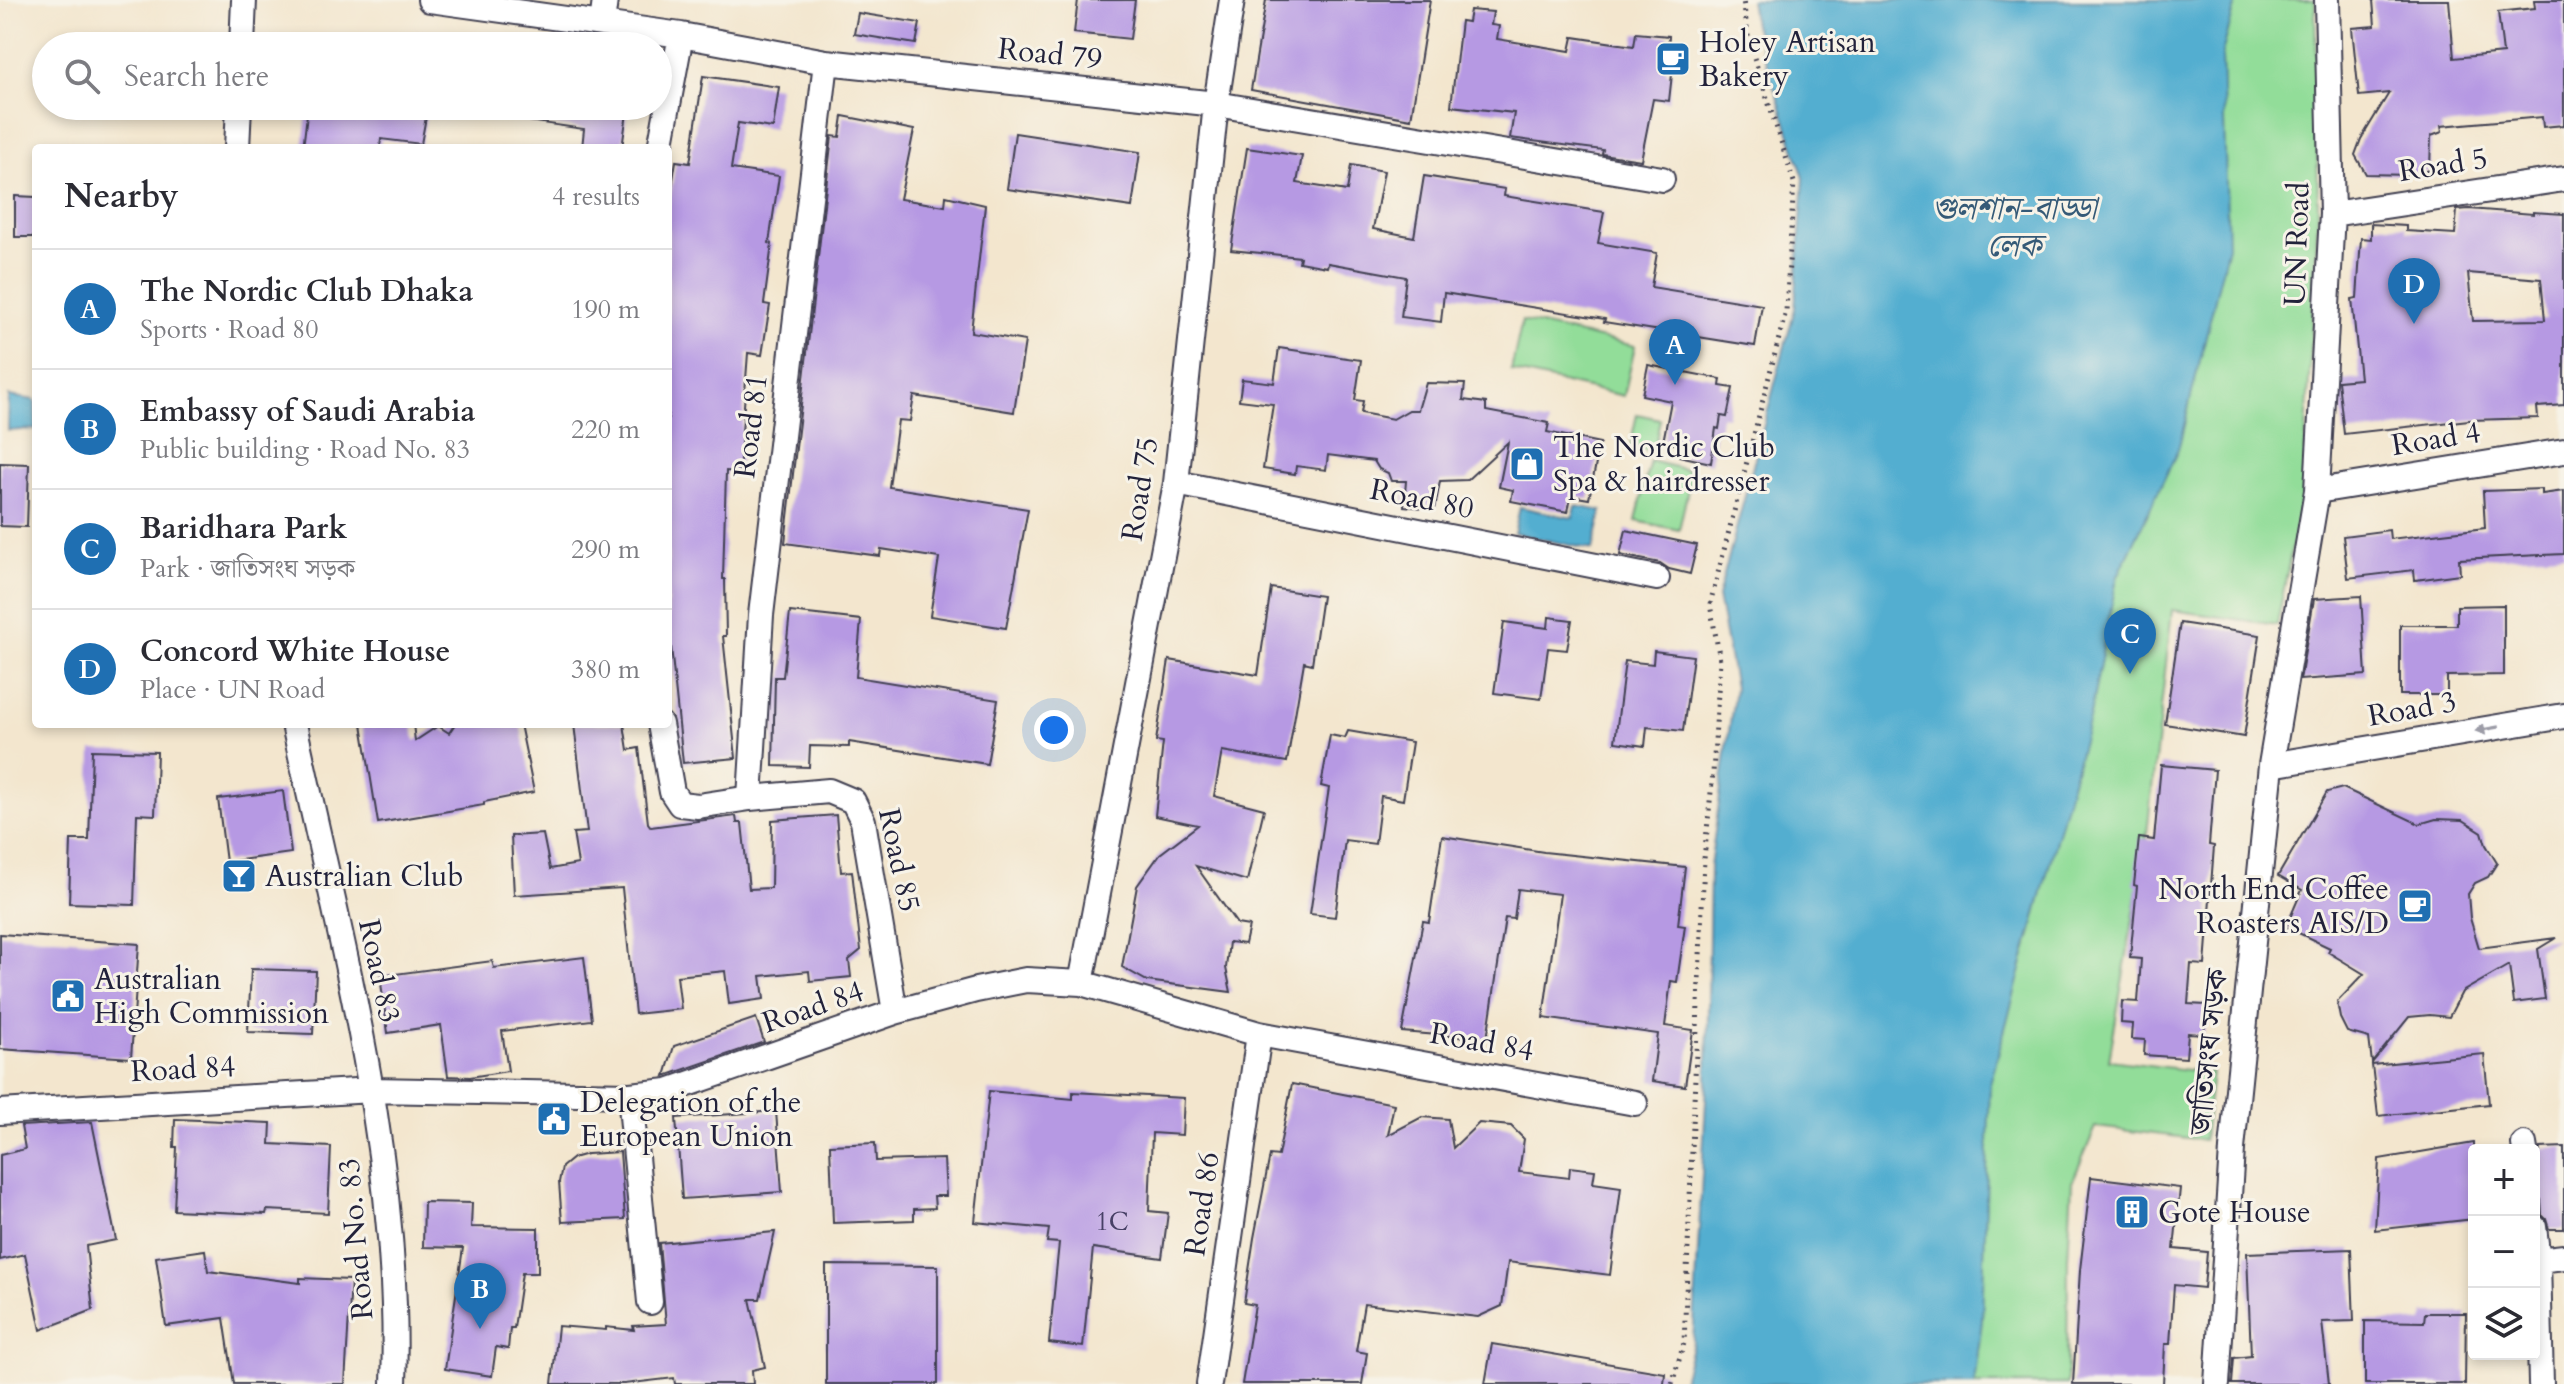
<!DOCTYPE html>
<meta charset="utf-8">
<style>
:root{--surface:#fff;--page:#f2f2f3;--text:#2b2b33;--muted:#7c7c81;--line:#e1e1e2;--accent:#1f6fb2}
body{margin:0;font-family:Cardo,"Noto Serif Bengali",serif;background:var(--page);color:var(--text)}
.controls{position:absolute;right:24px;bottom:24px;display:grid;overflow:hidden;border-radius:8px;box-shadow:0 4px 12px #0003}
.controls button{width:72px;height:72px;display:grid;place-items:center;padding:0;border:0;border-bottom:2px solid var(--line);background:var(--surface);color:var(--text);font:40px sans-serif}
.you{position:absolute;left:1054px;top:730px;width:28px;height:28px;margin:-20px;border:6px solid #fff;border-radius:50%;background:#1a73e8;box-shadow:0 0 0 12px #1a73e833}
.badge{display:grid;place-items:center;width:52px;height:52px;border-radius:50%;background:var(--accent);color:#fff;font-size:26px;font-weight:700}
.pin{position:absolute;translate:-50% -66px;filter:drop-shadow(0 2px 4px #0008)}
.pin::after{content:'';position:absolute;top:42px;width:28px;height:24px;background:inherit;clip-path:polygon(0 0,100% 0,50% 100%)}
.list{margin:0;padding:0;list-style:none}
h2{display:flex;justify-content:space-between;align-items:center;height:104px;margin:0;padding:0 32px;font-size:34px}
h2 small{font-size:26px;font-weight:400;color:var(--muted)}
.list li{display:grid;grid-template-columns:52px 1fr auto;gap:24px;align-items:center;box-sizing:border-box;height:120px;padding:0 32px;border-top:2px solid var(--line)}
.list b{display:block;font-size:30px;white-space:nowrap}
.list p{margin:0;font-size:26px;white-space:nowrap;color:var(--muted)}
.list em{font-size:26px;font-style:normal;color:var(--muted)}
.icon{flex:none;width:44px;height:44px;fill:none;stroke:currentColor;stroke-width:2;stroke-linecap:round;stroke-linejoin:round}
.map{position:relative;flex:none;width:2564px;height:1384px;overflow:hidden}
.search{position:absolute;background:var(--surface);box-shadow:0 4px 12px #0003;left:32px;top:32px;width:640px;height:88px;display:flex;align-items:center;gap:20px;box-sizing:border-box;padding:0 28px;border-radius:44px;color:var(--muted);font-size:30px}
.panel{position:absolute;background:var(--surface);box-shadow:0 4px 12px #0003;left:32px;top:144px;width:640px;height:584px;border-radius:8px}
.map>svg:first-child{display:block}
.green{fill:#92dd99;stroke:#5a806a;stroke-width:2}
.water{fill:#52aed0;stroke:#3a6886;stroke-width:2}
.building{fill:#b699e3;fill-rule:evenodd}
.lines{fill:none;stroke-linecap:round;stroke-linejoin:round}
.minor-casing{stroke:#413f51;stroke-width:28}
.path{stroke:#413f51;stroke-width:5;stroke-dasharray:2 6;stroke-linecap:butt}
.minor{stroke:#fff;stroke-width:24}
.oneway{fill:#9c9ca7}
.labels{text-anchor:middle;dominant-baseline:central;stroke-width:6;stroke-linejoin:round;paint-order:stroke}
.number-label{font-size:26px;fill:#474065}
.poi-label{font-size:30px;fill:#22223b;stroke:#f7f3e8;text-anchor:start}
.street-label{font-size:30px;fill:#22223b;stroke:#f7f3e8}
.water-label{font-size:32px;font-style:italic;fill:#355a77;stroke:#f7f3e8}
</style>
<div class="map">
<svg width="2564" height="1384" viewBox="0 0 2564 1384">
<rect width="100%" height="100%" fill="#f7f3e8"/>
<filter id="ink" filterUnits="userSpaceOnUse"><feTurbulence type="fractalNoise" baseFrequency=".0125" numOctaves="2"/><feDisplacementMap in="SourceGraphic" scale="16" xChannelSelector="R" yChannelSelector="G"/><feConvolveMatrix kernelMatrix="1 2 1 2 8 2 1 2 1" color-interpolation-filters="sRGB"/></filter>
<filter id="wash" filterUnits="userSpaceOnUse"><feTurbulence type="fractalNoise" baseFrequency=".006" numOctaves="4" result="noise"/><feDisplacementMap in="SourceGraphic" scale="32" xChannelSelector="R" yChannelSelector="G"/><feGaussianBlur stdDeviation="1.8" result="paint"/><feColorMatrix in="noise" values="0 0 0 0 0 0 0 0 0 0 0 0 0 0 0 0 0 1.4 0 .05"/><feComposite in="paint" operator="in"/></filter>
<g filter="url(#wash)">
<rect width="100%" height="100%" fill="#f3e6ce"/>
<path class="green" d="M2216,0H2315L2318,213L2303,489L2277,625L2172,610L2146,842L2109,1060L2212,1073L2204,1140L2096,1127L2072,1182L2068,1259L2067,1384H1970L1985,1092L2009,1004L2032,932Z
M1522,321L1635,346L1624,396L1511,371Z
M1637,414L1660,419L1654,451L1630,447Z
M1650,461L1692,471L1679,530L1636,521Z"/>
<path class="water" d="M1750,0H2237L2222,53L2228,246L2178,450L2117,578L2090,715L1990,1084L1982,1321L1974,1384H1682L1693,1343L1707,1081L1710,867L1735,688L1718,597L1795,308L1804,178L1754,25Z
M9,396L35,400L36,429L8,431Z
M1576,506L1602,511L1593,550L1514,533L1520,507L1573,518Z"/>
<g id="blocks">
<path class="building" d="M1078,0H1135L1130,39L1074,33Z
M1266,0H1430L1411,119L1251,90Z
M2373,0H2449L2454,58L2503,53L2498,12L2535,8L2534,0H2564V125L2543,127L2542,117L2441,126L2442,132L2431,136L2430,170L2412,175L2366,174L2355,155L2361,139L2389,93L2359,96L2352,28L2375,26Z
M1470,10L1493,12L1491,25L1499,26L1497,39L1570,51L1573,37L1634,46L1636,33L1669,36L1666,73L1672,74L1669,101L1653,99L1641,160L1602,154L1603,150L1510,138L1514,113L1451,106L1461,21L1468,22Z
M858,13L920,23L916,44L854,34Z
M703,76L779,87L773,128L738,123L731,169L779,176L769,243L772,244L764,304L770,305L762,355L748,353L739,472L726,471L723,579H725L726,636H723L736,758L683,763L670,637H668V210L676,161L690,163Z
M308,106H428L421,144L381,139L380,148H303Z
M508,106H628L622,148H582L584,129L507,118Z
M843,116L914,130L900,199L945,206L946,196L985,205L971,332L1025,341L1014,412L914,396L910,421L898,420L889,487L1028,509L1006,628L930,616L939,558L881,549L880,556L785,543L832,136L840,137Z
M1015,133L1140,152L1132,207L1007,189Z
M1247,148L1302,156L1297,183L1347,191L1351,165L1384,171L1373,229L1414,237L1424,176L1505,189L1504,196L1604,212L1598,243L1657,253L1651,287L1762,305L1755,346L1604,322L1605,319L1444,293L1441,322L1401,317L1406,277L1328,263L1327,267L1299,262L1300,257L1231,250Z
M15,196L36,197V237H15Z
M2469,209L2533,214V212L2564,214V405L2537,407L2538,418L2469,420L2344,434L2338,381L2360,379L2352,299L2357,298L2361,238L2371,239V224L2406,226V231L2455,234L2457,210ZM2468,273L2541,279L2545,320L2473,321Z
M1279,348L1361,360L1355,400L1363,401L1361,413L1393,419L1409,410H1418L1426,383L1465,384L1463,400L1486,403V411L1549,423L1547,432L1600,443L1589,499L1571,496L1568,512L1511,501L1513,490L1499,487L1508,442L1467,480L1440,481L1435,509L1404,506L1406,481H1391L1388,473L1379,469L1374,461L1328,455L1326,470L1296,466L1295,474L1263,469L1273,404L1239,400L1242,379L1274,383Z
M1648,365L1721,379L1720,386L1733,388L1727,417L1721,416L1719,429L1716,428L1711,463L1679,456L1681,445L1663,442L1671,401L1642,395Z
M0,463L29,464L27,527L0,526Z
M2542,489V494L2564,491V554L2459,559L2460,574L2415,580L2414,570L2348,578L2343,536L2389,530L2390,539L2485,528L2483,491Z
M1626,530L1697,545L1690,574L1669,569L1660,563L1620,555Z
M1271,588L1322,596L1312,664L1304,662L1287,762L1222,751L1214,796L1264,809L1247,881L1196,866L1237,924L1249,926L1245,944L1229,942L1226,968L1231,992L1147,981L1122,967L1137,886L1160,854L1198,825L1155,816L1163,742L1156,741L1169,660L1258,675Z
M2361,596L2366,675L2300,680L2314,599Z
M2504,605V675L2447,676V695H2400V625H2457V606Z
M790,612L861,620L856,677L998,700L987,764L849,742V747L810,746L809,767L773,766L775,677H783Z
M1549,617L1572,620L1567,650L1548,648L1541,699L1494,693L1504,622L1548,628Z
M2180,623L2260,635L2244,737L2165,724Z
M1654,651L1693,656L1683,731L1647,727L1645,746L1615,742L1625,661L1653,664Z
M362,724H413L415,741L438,726L449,733L455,724H520L534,792L484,802V805L378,823Z
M574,724H624L628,750L639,748L648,823L651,827L736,816L737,823H742L749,889L771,888L772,820L836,815L841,872L852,871L861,950L849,960L851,977L810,981L809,971L761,976L764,999L729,1004L725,971L677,976L681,1009L635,1014L622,888L514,895L511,836L543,834L550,869L578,864L573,833L587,832Z
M1348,731L1412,742L1403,800L1381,796L1375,844L1345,840L1335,917L1310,914L1329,788L1321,786L1330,735L1345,738Z
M92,750L157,752L155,815L137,814L134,905L69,903L71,840H89Z
M2161,765L2215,770L2209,845L2214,846L2205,965L2191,964L2188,1004L2206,1005L2204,1034L2188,1033L2186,1058L2144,1055L2145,1040L2132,1039L2133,1024L2121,1023L2122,1001L2138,1002L2141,959L2130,958L2137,886L2134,885L2139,838L2154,840Z
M2343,788L2419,824L2436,819L2463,820L2482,832L2486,845L2497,863L2488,877L2475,883L2468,894L2470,918L2479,948L2556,938L2538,949L2545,999L2514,1003L2509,965L2462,992L2449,1017L2430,1015L2409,1017L2372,1063L2369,1038L2347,1032L2340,1018L2337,1002L2364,974L2328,952L2330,948L2286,927L2302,890L2278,876L2327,792Z
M283,791L291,853L226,862L218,799Z
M1442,836L1544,852L1685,867L1678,925L1685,926L1677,982L1671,981L1665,1026L1693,1030L1685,1086L1652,1081L1658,1034L1543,1018L1560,894L1518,889L1514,919L1505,918L1487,1039L1402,1032L1423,921L1429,922Z
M0,934L139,944L131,1058L0,1049Z
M584,957L592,1020L502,1031L508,1071L470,1077L448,1076L441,1025L388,1033L380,976L492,961L494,968Z
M251,969L316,971L313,1034L248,1032Z
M756,1018L764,1042L665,1076L674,1046Z
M2484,1054L2489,1104L2378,1116L2372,1065Z
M1292,1084L1394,1104L1388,1135L1422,1117L1448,1119L1453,1148L1479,1123L1511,1126L1524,1139L1519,1172L1569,1178L1570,1167L1595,1170L1593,1183L1621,1187L1610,1275L1508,1262L1502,1306L1478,1317L1364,1304L1356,1351L1367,1353L1362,1384H1242L1255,1305L1244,1303L1254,1238L1270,1155L1278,1156Z
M989,1091L1073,1099V1092L1184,1098L1182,1135L1152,1133L1149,1211L1168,1213L1162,1258L1093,1248L1083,1347L1049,1343L1059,1243L1047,1242L1049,1229L975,1222Z
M776,1111L782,1192L682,1199L676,1118Z
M175,1119L271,1123L270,1144L331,1147L328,1213L267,1210L266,1214L174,1210L177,1147H174Z
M92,1122L116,1240L86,1246L93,1310L41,1330L25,1254L0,1260V1155L25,1149L21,1126Z
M875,1143L876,1161L944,1159L946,1196H934L935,1208L914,1209V1220L833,1223L830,1145Z
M2474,1143V1219L2375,1230L2379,1159Z
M2564,1147V1229H2549L2546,1219L2542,1215L2541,1200L2534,1201V1162L2539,1156L2540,1148Z
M620,1152L625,1219L562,1222L559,1182L562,1167L573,1158L587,1154Z
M2091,1177L2180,1188L2174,1249L2207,1252L2204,1288L2174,1285L2170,1344H2165L2163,1384H2073L2080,1270Z
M424,1202L472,1203L471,1227L538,1228V1273H522L514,1328H510L508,1349L496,1347L492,1376L445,1369L463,1248L423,1247Z
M775,1232L760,1299H750L765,1367L752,1370L753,1384H675L674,1378L624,1384H552L558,1326L606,1330V1327L634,1330L633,1326L666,1324L659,1243Z
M2351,1249L2354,1321L2322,1322L2329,1384H2232L2234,1358L2251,1356L2247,1253Z
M205,1250L208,1271L300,1283V1278L351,1280L345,1384H234L224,1318L166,1326L156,1257Z
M826,1265L938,1266V1384H826Z
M2425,1313H2466L2465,1384H2365V1321L2424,1322Z
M1492,1344L1665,1373L1664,1384H1485Z"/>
</g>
</g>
<g filter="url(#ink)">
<use href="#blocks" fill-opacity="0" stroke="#413f51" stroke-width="2"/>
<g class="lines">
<defs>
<path id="minor" d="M430,0L681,35L826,62L1216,104L1662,179
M602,24L605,0
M242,46L244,0
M237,148L239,106
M660,148L681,35
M2332,214L2564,179
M1176,483L1657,578
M2317,491L2564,451
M294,724C340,941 402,1160 394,1384
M660,724L672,792L680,804L698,806L750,798L829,791L853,801L863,821L895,1012
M2271,765L2564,716
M750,798L761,615L826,62
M1081,983L1176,483L1216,104L1232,0
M630,1095L650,1302
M0,1112L372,1090L630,1095L668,1091L895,1012L976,990L1026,980L1081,983L1259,1034L1635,1103
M2524,1144L2525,1150
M2534,1227L2538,1260L2541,1384
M2538,1260L2564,1257
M1209,1384L1259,1034
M2217,1384L2232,1149L2271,765L2317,491L2332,214L2327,0"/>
</defs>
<use href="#minor" class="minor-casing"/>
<path class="path" d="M1672,1384L1684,1343L1704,859L1713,773L1720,660L1710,604L1786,311L1794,182L1749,42L1743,0"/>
<use href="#minor" class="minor"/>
</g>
<defs><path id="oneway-solid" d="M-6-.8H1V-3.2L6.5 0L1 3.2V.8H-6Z" transform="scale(2)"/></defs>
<use class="oneway" href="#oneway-solid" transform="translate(2487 729) rotate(170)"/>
</g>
<defs>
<symbol id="cafe-square" viewBox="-11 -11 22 22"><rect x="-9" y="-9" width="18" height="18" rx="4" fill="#1f6fb2" stroke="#f7f3e8"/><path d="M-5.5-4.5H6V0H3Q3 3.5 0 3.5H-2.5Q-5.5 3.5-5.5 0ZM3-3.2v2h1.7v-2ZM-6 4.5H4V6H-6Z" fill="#fff"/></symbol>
<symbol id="shop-square" viewBox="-11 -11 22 22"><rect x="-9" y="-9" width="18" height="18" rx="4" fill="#1f6fb2" stroke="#f7f3e8"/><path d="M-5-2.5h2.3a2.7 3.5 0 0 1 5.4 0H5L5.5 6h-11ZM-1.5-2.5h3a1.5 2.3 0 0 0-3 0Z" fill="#fff"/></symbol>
<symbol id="bar-square" viewBox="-11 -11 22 22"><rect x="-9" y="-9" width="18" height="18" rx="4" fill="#1f6fb2" stroke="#f7f3e8"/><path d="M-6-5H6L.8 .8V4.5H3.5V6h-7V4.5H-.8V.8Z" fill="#fff"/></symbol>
<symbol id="civic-square" viewBox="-11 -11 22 22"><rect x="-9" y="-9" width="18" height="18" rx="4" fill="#1f6fb2" stroke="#f7f3e8"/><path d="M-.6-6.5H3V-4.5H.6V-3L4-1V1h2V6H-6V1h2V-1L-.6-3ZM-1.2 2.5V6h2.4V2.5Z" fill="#fff"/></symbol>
<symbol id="building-square" viewBox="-11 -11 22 22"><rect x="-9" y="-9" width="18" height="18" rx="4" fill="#1f6fb2" stroke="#f7f3e8"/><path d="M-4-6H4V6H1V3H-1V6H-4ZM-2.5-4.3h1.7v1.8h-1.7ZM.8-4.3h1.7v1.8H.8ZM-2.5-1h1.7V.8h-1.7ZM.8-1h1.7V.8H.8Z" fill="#fff"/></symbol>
</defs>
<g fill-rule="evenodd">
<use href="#cafe-square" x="1653" y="39" width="40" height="40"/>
<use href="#shop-square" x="1507" y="444" width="40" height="40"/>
<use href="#bar-square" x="219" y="856" width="40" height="40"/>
<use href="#cafe-square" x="2395" y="886" width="40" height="40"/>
<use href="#civic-square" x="48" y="976" width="40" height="40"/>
<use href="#civic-square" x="534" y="1099" width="40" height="40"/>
<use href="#building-square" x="2112" y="1192" width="40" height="40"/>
</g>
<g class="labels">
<g class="number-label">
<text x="1112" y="1221">1C</text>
</g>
<g class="poi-label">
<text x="1699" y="42">Holey Artisan<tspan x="1699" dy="34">Bakery</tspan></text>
<text x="1553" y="447">The Nordic Club<tspan x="1553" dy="34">Spa &amp; hairdresser</tspan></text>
<text x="265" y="876">Australian Club</text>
<text x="2389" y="889" text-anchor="end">North End Coffee<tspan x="2389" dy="34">Roasters AIS/D</tspan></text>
<text x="94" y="979">Australian<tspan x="94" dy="34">High Commission</tspan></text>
<text x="580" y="1102">Delegation of the<tspan x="580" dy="34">European Union</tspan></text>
<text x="2158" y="1212">Gote House</text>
</g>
<g class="street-label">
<text transform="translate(1050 54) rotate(6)">Road 79</text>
<text transform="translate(2443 165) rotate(-9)">Road 5</text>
<text transform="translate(2297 244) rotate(-88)">UN Road</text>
<text transform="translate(751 426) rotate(-83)">Road 81</text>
<text transform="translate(2436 439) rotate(-9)">Road 4</text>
<text transform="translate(1140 489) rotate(-81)">Road 75</text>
<text transform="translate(1422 499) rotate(11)">Road 80</text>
<text transform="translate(2412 709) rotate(-10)">Road 3</text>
<text transform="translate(899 860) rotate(78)">Road 85</text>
<text transform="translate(379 971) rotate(78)">Road 83</text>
<text transform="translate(813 1007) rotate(-19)">Road 84</text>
<text transform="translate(1482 1042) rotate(10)">Road 84</text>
<text transform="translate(2209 1052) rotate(-84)">জাতিসংঘ সড়ক</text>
<text transform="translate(183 1069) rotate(-3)">Road 84</text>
<text transform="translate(1202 1204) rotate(-82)">Road 86</text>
<text transform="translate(356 1239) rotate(-95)">Road No. 83</text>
</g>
<g class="water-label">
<text x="2014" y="209">গুলশান-বাড্ডা<tspan x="2014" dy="37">লেক</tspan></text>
</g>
</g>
</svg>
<div class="controls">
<button>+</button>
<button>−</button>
<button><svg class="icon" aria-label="layers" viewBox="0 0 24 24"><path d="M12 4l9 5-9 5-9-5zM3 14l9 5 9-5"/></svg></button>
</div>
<div class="you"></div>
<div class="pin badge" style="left:1675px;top:385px">A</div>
<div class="pin badge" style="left:480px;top:1329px">B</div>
<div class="pin badge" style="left:2130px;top:674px">C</div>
<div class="pin badge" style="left:2414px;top:324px">D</div>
<div class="search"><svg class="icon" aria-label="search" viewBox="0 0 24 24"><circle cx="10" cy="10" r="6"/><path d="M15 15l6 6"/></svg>Search here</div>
<section class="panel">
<h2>Nearby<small>4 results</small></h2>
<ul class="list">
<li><span class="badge">A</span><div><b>The Nordic Club Dhaka</b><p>Sports · Road 80</p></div><em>190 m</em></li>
<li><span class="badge">B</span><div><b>Embassy of Saudi Arabia</b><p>Public building · Road No. 83</p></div><em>220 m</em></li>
<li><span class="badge">C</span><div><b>Baridhara Park</b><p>Park · জাতিসংঘ সড়ক</p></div><em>290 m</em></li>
<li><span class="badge">D</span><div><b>Concord White House</b><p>Place · UN Road</p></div><em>380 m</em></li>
</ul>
</section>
</div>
